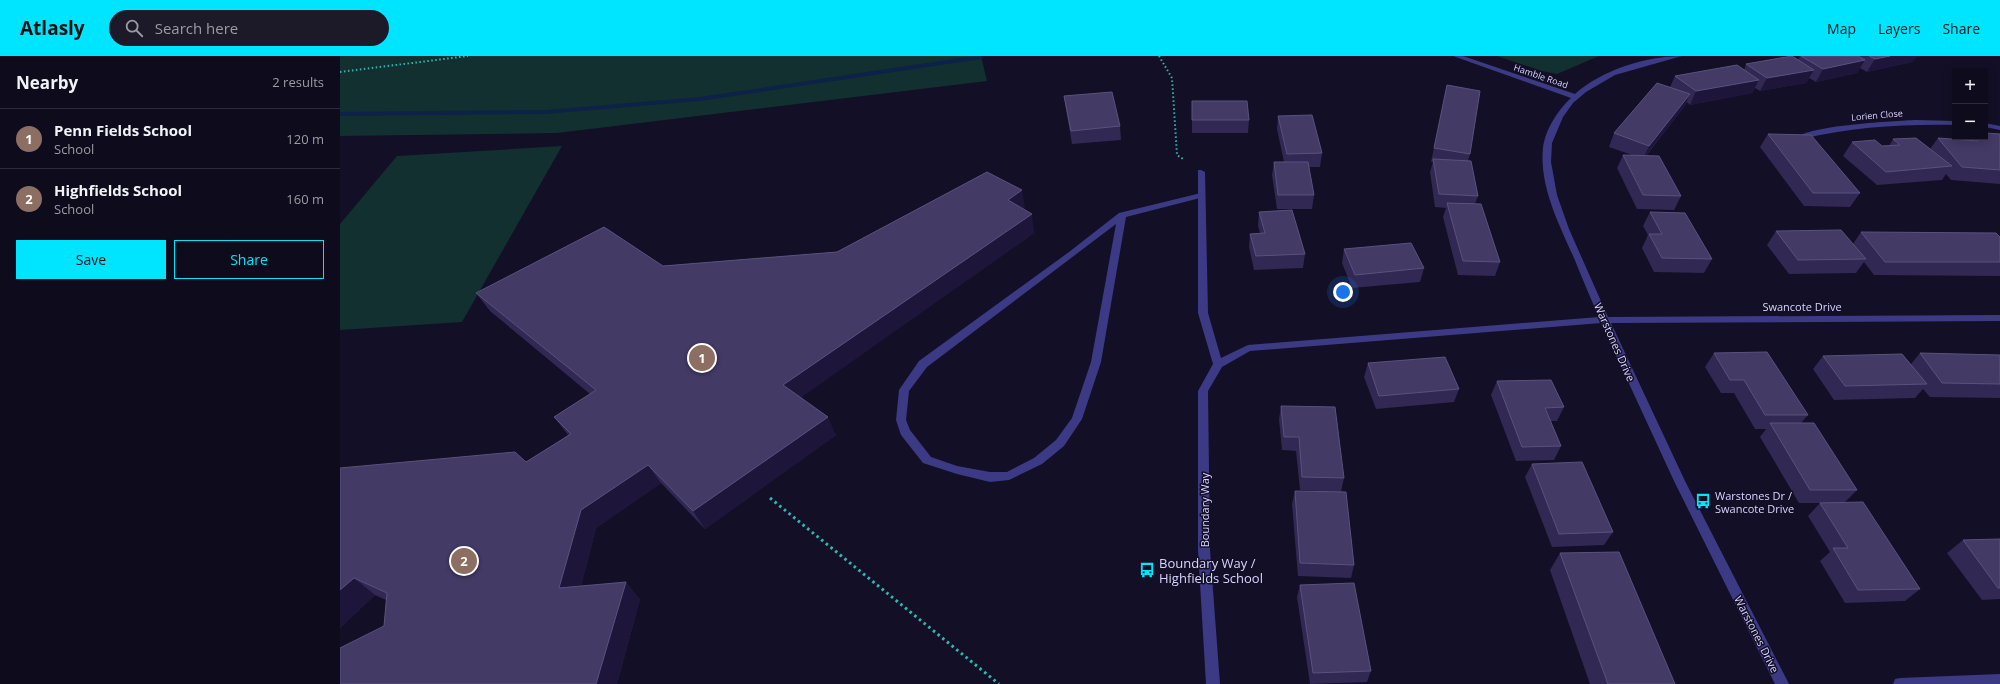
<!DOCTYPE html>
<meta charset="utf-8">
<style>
:root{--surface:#0e0b1c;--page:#1c1929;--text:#f1f3f6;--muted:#9b9ba3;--line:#2e2b3b;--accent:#00e5ff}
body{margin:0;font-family:"Open Sans",sans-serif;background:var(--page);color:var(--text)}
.controls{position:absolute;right:12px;top:12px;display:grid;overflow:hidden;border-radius:0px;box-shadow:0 2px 10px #0003}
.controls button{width:36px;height:36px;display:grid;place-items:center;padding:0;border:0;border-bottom:1px solid var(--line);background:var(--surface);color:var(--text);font:20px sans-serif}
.you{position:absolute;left:1003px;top:236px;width:14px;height:14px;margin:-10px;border:3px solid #fff;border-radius:50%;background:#1a73e8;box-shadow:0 0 0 6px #1a73e833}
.badge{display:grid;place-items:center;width:26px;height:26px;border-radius:50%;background:var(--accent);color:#fff;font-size:13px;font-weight:700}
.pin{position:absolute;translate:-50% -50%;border:2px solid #fff;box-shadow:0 1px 4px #0006}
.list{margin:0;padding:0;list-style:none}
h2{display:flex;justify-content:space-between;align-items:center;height:52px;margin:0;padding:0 16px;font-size:17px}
h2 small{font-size:13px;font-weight:400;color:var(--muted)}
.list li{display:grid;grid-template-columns:26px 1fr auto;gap:12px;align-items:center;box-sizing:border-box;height:60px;padding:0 16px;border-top:1px solid var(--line)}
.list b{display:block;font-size:15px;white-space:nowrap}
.list p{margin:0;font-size:13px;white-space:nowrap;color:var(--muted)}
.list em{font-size:13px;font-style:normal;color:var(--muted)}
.actions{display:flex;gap:8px;padding:12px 16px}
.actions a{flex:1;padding:9px 0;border:1px solid var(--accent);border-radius:0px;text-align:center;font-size:14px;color:var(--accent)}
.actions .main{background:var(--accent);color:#111}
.icon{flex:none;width:22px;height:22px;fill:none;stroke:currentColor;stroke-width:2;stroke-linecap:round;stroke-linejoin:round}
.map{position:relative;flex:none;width:1660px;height:628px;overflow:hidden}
header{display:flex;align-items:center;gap:24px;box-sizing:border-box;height:56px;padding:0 20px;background:var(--accent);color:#111}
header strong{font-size:19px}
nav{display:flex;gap:22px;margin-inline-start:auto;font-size:14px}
.search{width:280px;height:36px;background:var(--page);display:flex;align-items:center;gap:10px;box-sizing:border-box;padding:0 14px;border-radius:22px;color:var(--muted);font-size:15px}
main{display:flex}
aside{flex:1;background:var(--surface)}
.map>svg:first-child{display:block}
.green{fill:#12302f}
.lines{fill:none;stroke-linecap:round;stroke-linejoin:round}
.stream{fill:#0c2248;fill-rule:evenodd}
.path-far1{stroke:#2fb8b0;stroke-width:2;stroke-dasharray:1.5 2.5;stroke-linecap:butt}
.path{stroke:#2fb8b0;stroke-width:3;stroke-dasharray:2.5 3.5;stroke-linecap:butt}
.service{fill:#3d3a85;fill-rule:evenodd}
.minor{fill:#3d3a85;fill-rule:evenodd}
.wall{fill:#312854}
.shaded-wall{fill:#1d163a}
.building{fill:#433a66;stroke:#5a527e}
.labels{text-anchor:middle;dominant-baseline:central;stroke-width:3;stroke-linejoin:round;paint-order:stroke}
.far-street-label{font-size:9px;fill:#d9d4ff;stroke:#130f26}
.street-label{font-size:11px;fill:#d9d4ff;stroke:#130f26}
.poi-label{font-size:11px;fill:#d9d4ff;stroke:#130f26;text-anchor:start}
.near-poi-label{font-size:13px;fill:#d9d4ff;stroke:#130f26;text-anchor:start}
</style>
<header>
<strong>Atlasly</strong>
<div class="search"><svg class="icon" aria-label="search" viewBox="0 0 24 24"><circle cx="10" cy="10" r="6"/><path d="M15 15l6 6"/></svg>Search here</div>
<nav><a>Map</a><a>Layers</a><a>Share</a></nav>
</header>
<main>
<aside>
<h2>Nearby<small>2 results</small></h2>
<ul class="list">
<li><span class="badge" style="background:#8d6e63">1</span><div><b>Penn Fields School</b><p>School</p></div><em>120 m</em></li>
<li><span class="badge" style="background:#8d6e63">2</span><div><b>Highfields School</b><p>School</p></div><em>160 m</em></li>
</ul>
<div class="actions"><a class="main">Save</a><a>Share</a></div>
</aside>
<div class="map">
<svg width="1660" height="628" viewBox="0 0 1660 628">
<rect width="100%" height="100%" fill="#130f26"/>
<path class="green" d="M0,0H641L647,25L217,77L0,80Z
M1157,0H1259L1217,18L1202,15Z
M222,90L122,266L0,274V168L57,100Z"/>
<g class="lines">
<path class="stream" d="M633,0L645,1L641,3L360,45L206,58L0,60V56L206,54L360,41Z"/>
<path class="path-far1" d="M819,0L832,22L837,99L843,103
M0,16L128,0"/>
<path class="path" d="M430,442L659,628"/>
<path class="service" d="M861,137H864V141L786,161L761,306L742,363L724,390L702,408L669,424L650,426L617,418L583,407L561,379L556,364L559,334L579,305L729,196L779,157ZM776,168L751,306L732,362L716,384L694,402L667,416H650L617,410L591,401L570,374L566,364L569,335L587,311Z"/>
<path class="minor" d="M1113,0H1123L1235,38C1262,14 1306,0 1342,0L1275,19L1246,36L1233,47L1223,61L1212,87L1211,106L1217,139L1229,173L1268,261L1660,259V265L1271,267L1345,425L1449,628H1435L1334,425L1261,267L910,295L882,311L868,335L870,494L880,628H866L858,494V335L873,308L858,257V114H861L865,116L868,257L881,302L908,289L1259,261C1250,241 1242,222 1234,202C1219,168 1199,130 1203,92C1205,74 1218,54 1231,42Z
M1576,64L1615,65V69C1563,68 1513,71 1462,83L1458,81C1473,69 1555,65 1576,64Z
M1645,67L1660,70V74L1645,71Z
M1660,618V628H1553L1555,623L1560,622Z"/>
</g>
<path class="wall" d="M1460,0H1582L1576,1L1572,6L1527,16L1520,12L1517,17L1476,26L1469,22L1466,27L1420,35L1415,32L1412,37L1350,49L1347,46L1344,51L1306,100L1341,140L1334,154L1297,153L1277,112L1283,99H1292L1269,91L1274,77L1330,31L1335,20L1404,14L1406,8L1458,4Z
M1107,29L1130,98L1128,105L1138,140L1135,148L1160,206L1155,220L1118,219L1103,161L1106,152L1095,151L1090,116L1093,106H1091Z
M724,40L780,70L781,84L732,88L726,53Z
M852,45L909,64L908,77H852Z
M938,60L982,97L980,111H969L974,139L972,153H937L932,119L934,106H944L937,73Z
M1428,78L1520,137L1510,151L1464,150L1420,91Z
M1660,78V128L1611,124L1606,118L1602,124L1537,129L1503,100L1512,86L1542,90H1549L1553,83L1590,93L1598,82L1624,84L1626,81H1645Z
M685,152L683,153L694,177L461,341L496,379L365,473L321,427L256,472L241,530L300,543L277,628H0L44,570L46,544L35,539L0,572V412L186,406L228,379L214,361L250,338L150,255L136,237L323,210L497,196Z
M919,156L965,198L963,212L914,214L909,191L910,178L920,177L918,170Z
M1310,156L1372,203L1364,217L1314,216L1302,192L1308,179L1303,170Z
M1436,175L1513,188L1521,176L1660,206V220L1534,219L1524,206L1516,217L1449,218L1427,189Z
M1004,193L1084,212L1080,226L1012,232L1002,207Z
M1374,297L1468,359L1461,367L1517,434L1505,446L1580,533L1565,545L1505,547L1480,505L1490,496L1468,460L1480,447H1459L1420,381L1426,373H1415L1394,337H1381L1365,311Z
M1580,297L1660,299V342L1590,341L1583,333L1575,342L1494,344L1473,313L1483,300L1571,308Z
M1028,307L1119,333L1114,346L1036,353L1024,321Z
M1157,325L1224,351L1217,365H1210L1221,390L1214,404L1176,405L1151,339Z
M941,350L1004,422L1001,436L960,434L956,395L942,394L939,363Z
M1192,408L1273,476L1264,489L1212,491L1185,421Z
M955,435L1014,509L1011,522L958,520L952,448Z
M1660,483V543L1642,544L1607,497L1623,484Z
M1220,497L1335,628H1250L1210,514Z
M960,529L1031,615L1027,626L970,628L957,541Z"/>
<path class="shaded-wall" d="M1550,0H1582L1576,1L1572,6L1527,16L1535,3Z
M1525,4L1517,17L1476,26L1483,13Z
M1474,14L1466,27L1420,35L1427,22Z
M1419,24L1412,37L1350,49L1356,35Z
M1350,38L1344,51L1303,103L1309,90Z
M682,134L685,152L671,163L668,144Z
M692,158L694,177L452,348L443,329Z
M488,361L496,379L365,473L353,455Z
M308,409L321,427L256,472L236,549L219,532L241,454Z
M14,522L35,539L0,572V534Z
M286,526L300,543L277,628H256Z"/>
<path class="building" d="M1452,0L1474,14L1427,22L1406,8Z
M1461,0H1518L1525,4L1483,13Z
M1529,0H1550L1535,3Z
M1397,9L1419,24L1356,35L1335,20Z
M1317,27L1350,38L1309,90L1274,77Z
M1107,29L1140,35L1130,98L1094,92Z
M772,36L780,70L731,75L724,40Z
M852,45H907L909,64H852Z
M972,59L982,97L947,98L938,60Z
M1645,77L1660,78V114L1622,111L1598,82L1638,85L1635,81H1645Z
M1428,78L1471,79L1520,137H1473Z
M1576,82L1612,110L1546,116L1512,86L1535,84L1542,90L1560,89L1553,83Z
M1283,99L1319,100L1341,140L1303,139Z
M1093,103L1131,105L1138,140L1099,138Z
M934,106H968L974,139H938Z
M647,116L682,134L668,144L692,158L443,329L488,361L353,455L308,409L241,454L219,532L286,526L256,628H0V592L44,570L47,537L14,522L0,534V412L175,396L186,406L231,378L214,361L256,334L136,237L264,171L323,210L497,196Z
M1107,147L1141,148L1160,206L1123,205Z
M952,154L965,198L916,200L910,178L925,177L919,156Z
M1310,156L1345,157L1372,203L1322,202L1309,178H1322Z
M1501,174L1526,203L1458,204L1436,175Z
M1521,176L1656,177L1660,181V206H1545Z
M1071,187L1084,212L1015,219L1004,193Z
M1427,296L1468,359H1425L1404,324H1390L1374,297Z
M1580,297L1660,299V328L1602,327Z
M1562,298L1587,328L1505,330L1483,300Z
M1105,301L1119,333L1039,340L1028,307Z
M1211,324L1224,351L1205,352L1221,390L1182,391L1157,325Z
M941,350L995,351L1004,422L962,421L959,381H944Z
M1430,367H1474L1517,434H1470Z
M1242,406L1273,476L1219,478L1192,408Z
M955,435L1006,436L1014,509L960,507Z
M1523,446L1580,533L1518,534L1493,492H1508L1480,447Z
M1660,483V532H1658L1623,484Z
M1279,496L1335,628H1268L1220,497Z
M1014,527L1031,615L973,617L960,529Z"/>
<defs>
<symbol id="bus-bare" viewBox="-9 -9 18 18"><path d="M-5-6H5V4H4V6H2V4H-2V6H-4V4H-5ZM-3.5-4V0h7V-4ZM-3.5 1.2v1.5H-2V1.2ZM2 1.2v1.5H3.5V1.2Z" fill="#00e5ff" stroke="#130f26" stroke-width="2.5" paint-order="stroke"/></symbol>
</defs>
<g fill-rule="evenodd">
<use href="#bus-bare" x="1352" y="434" width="22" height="22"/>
<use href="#bus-bare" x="796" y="503" width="22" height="22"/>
</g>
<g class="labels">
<g class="far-street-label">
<text transform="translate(1201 20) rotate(19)">Hamble Road</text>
<text transform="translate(1537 59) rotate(-5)">Lorien Close</text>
</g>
<g class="street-label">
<text x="1462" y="250">Swancote Drive</text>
<text transform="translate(1275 286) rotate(66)">Warstones Drive</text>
<text transform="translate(864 454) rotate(-90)">Boundary Way</text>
<text transform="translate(1417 578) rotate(63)">Warstones Drive</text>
</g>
<g class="poi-label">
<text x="1375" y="439">Warstones Dr /<tspan x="1375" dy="13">Swancote Drive</tspan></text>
</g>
<g class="near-poi-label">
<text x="819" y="507">Boundary Way /<tspan x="819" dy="15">Highfields School</tspan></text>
</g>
</g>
</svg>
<div class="controls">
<button>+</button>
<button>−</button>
</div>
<div class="you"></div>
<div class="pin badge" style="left:362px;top:302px;background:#8d6e63">1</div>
<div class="pin badge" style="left:124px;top:505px;background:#8d6e63">2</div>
</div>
</main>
